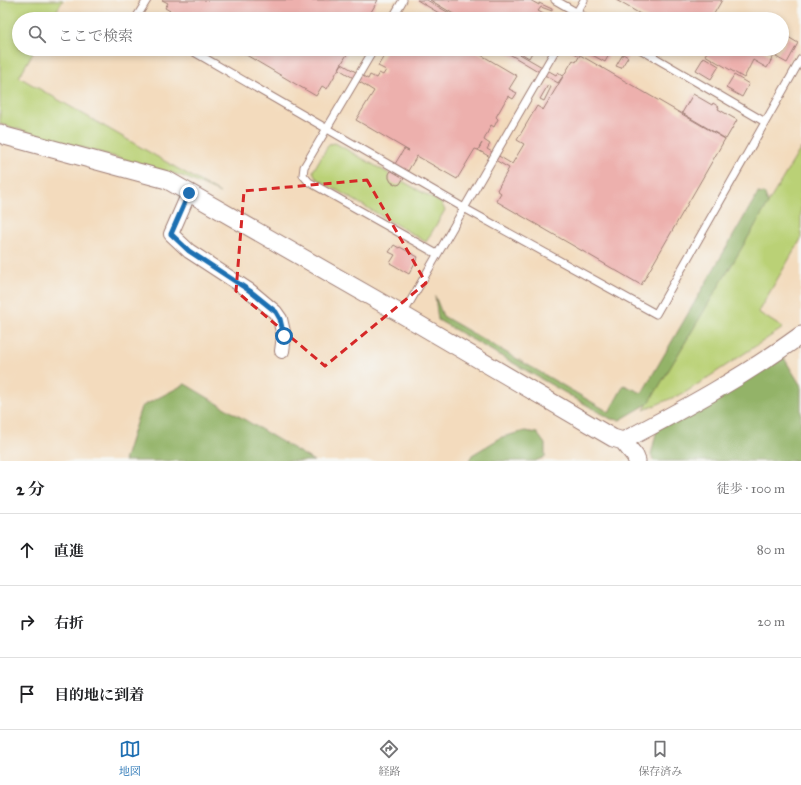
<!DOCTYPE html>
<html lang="ja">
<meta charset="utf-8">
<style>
:root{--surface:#fff;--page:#f6f6f6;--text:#202124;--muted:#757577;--line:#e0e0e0;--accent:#1f6fb2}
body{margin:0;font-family:"IM FELL Great Primer","Noto Serif JP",serif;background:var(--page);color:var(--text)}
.stop{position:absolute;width:12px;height:12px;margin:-9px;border:3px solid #1f6fb2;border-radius:50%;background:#fff}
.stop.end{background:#1f6fb2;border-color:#fff;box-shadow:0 1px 4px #0008}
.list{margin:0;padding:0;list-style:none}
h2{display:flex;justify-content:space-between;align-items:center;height:52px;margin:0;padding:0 16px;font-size:17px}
h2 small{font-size:13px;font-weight:400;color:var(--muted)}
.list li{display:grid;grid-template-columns:26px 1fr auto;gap:12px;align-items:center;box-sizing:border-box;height:72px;padding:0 16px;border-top:1px solid var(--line)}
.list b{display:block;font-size:15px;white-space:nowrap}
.list em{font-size:13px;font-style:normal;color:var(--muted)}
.icon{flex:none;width:22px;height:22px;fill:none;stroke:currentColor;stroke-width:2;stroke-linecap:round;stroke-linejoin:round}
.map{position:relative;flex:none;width:801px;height:461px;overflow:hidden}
.search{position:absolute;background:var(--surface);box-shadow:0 2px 6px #0003;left:12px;right:12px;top:12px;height:44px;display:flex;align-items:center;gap:10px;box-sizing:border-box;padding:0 14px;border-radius:22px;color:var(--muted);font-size:15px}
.sheet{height:268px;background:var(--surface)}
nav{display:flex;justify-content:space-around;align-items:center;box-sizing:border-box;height:56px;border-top:1px solid var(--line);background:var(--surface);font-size:11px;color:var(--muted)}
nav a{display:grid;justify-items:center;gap:2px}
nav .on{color:var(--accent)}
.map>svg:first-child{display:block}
.green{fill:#bad176;stroke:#827850}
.forest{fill:#93b367;stroke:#6e6949}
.building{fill:#edb0ad}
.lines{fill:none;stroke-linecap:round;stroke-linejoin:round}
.service-casing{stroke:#9e7d74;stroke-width:9}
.minor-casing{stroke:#9e7d74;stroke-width:16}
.tertiary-casing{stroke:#9e7d74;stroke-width:19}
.service{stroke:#fff;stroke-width:7}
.minor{stroke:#fff;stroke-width:14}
.tertiary{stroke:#fff;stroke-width:17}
.route{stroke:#1f6fb2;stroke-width:5}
.marked{fill:none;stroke:#d62828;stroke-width:3;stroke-dasharray:8 5;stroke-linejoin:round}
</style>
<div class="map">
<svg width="801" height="461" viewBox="0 0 801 461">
<rect width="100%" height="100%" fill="#f6f6f2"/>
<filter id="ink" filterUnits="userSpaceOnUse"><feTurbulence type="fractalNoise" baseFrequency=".025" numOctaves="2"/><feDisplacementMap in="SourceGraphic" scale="8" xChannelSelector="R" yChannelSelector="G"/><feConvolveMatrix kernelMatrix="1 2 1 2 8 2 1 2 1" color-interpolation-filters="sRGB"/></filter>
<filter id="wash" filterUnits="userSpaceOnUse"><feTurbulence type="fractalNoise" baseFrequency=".012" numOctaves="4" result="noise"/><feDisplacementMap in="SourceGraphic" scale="16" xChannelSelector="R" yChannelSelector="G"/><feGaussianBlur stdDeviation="0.9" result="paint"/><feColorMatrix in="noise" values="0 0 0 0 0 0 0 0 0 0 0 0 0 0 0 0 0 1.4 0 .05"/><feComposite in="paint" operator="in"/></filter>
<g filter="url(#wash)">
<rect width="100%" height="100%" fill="#f3dbbd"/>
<path class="green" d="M0,0H63L52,19H19V49H35L19,77L220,193L182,176L0,124Z
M335,143L441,203L445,210L426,242L316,178L313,171L329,144Z
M801,148V239L758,312L783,328L686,392L644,410Z"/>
<path class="forest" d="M758,193L765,194L768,204L649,403L620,420L611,419L438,320L435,296L443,316L609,412L624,385L642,393Z
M784,358L801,386V461H654L651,455L657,429L699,409Z
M185,384L314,461H124L141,407Z
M525,431L537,433L545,444V457L535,461H469L472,455L502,437Z"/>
<g id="blocks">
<path class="building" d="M162,0H378L367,19H184L165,8L168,3Z
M417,0H427L459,19H449Z
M430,0H530L539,5V3L552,9V11L541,7L538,11L553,19H462Z
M616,0H722L711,19H649Z
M788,37L798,43L787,63L776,57L781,49H782Z
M236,49H350L327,89L322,86L316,96Z
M388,49H393L397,51L398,49H471L517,76L509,89L517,93L513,99L508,96L496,117L498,119L494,127L491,125L484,140L490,144L487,149L512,164L524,144L517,140L537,106L543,110L573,60L576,62L580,55L725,139L641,285L496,201L501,193L497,190L509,168L478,150L482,143L478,150L475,149L457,179L417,156L400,184L397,185L391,182L389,178V174L404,149L409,151L356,120L374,91L339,69L342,64L368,79L370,75L376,78L379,73L383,75L386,70L378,66Z
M501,49H511L556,75L558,72L563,76L558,83Z
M514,49H534L529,58Z
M570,49H581L578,55L569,50Z
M586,49H612L605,62L585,51Z
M709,49H759L773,57L767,68L753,60L744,78L705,55Z
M623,54L628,57L621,68L616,66Z
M704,57L719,66L711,79L696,70Z
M734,75L749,84L742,97L726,88Z
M548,85L551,87L544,101L540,99Z
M693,94L712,105L713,103L719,107L718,109L737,120L726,139L682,113Z
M394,245L399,248L400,247L418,257L409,274L390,263L395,255L389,252Z"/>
</g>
</g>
<g filter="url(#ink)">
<use href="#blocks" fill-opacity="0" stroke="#9e7d74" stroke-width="1"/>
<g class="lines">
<defs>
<path id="service" d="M555,0L588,19
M137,19L136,18L147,0
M392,19L403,0
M573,19L584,0
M189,49L464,208L656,314L801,59
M374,49L304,167L303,175L309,182L437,254
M640,49L765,122
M403,314L556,49"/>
<path id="minor" d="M189,193L171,234L189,251L250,291L275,312L280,319L284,336L282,351"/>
<path id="tertiary" d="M0,133L5,136L167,180L403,315L613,438L623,441L635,456L637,461
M623,441C684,409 745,376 801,335"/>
</defs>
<use href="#service" class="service-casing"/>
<use href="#minor" class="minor-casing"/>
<use href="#tertiary" class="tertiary-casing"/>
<use href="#service" class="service"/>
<use href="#minor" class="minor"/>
<use href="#tertiary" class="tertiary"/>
</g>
</g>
<g class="lines" filter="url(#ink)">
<path class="route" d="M189,193L171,234L189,251L250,291L276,312L280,319L284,336"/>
</g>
<path class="marked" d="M367,180L426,283L325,366L236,291L244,191Z"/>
</svg>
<div class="stop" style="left:284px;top:336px"></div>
<div class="stop end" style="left:189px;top:193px"></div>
<div class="search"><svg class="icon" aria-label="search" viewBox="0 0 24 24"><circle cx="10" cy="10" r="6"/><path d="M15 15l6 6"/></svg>ここで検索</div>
</div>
<section class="sheet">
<h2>2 分<small>徒歩 · 100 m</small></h2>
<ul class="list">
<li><svg class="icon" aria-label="ahead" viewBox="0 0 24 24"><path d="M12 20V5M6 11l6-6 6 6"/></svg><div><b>直進</b></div><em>80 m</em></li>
<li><svg class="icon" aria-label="right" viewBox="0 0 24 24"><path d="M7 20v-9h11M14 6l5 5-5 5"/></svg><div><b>右折</b></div><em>20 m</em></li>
<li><svg class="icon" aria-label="arrive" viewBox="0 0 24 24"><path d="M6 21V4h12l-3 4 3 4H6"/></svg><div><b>目的地に到着</b></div></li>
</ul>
</section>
<nav>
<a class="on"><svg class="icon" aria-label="map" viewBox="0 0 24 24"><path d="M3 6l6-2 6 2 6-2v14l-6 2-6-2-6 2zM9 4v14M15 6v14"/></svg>地図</a>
<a><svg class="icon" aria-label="directions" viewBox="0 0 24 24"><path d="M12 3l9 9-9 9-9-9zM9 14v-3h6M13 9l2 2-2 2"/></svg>経路</a>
<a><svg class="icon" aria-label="saved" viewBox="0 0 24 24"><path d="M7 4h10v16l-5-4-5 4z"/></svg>保存済み</a>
</nav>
